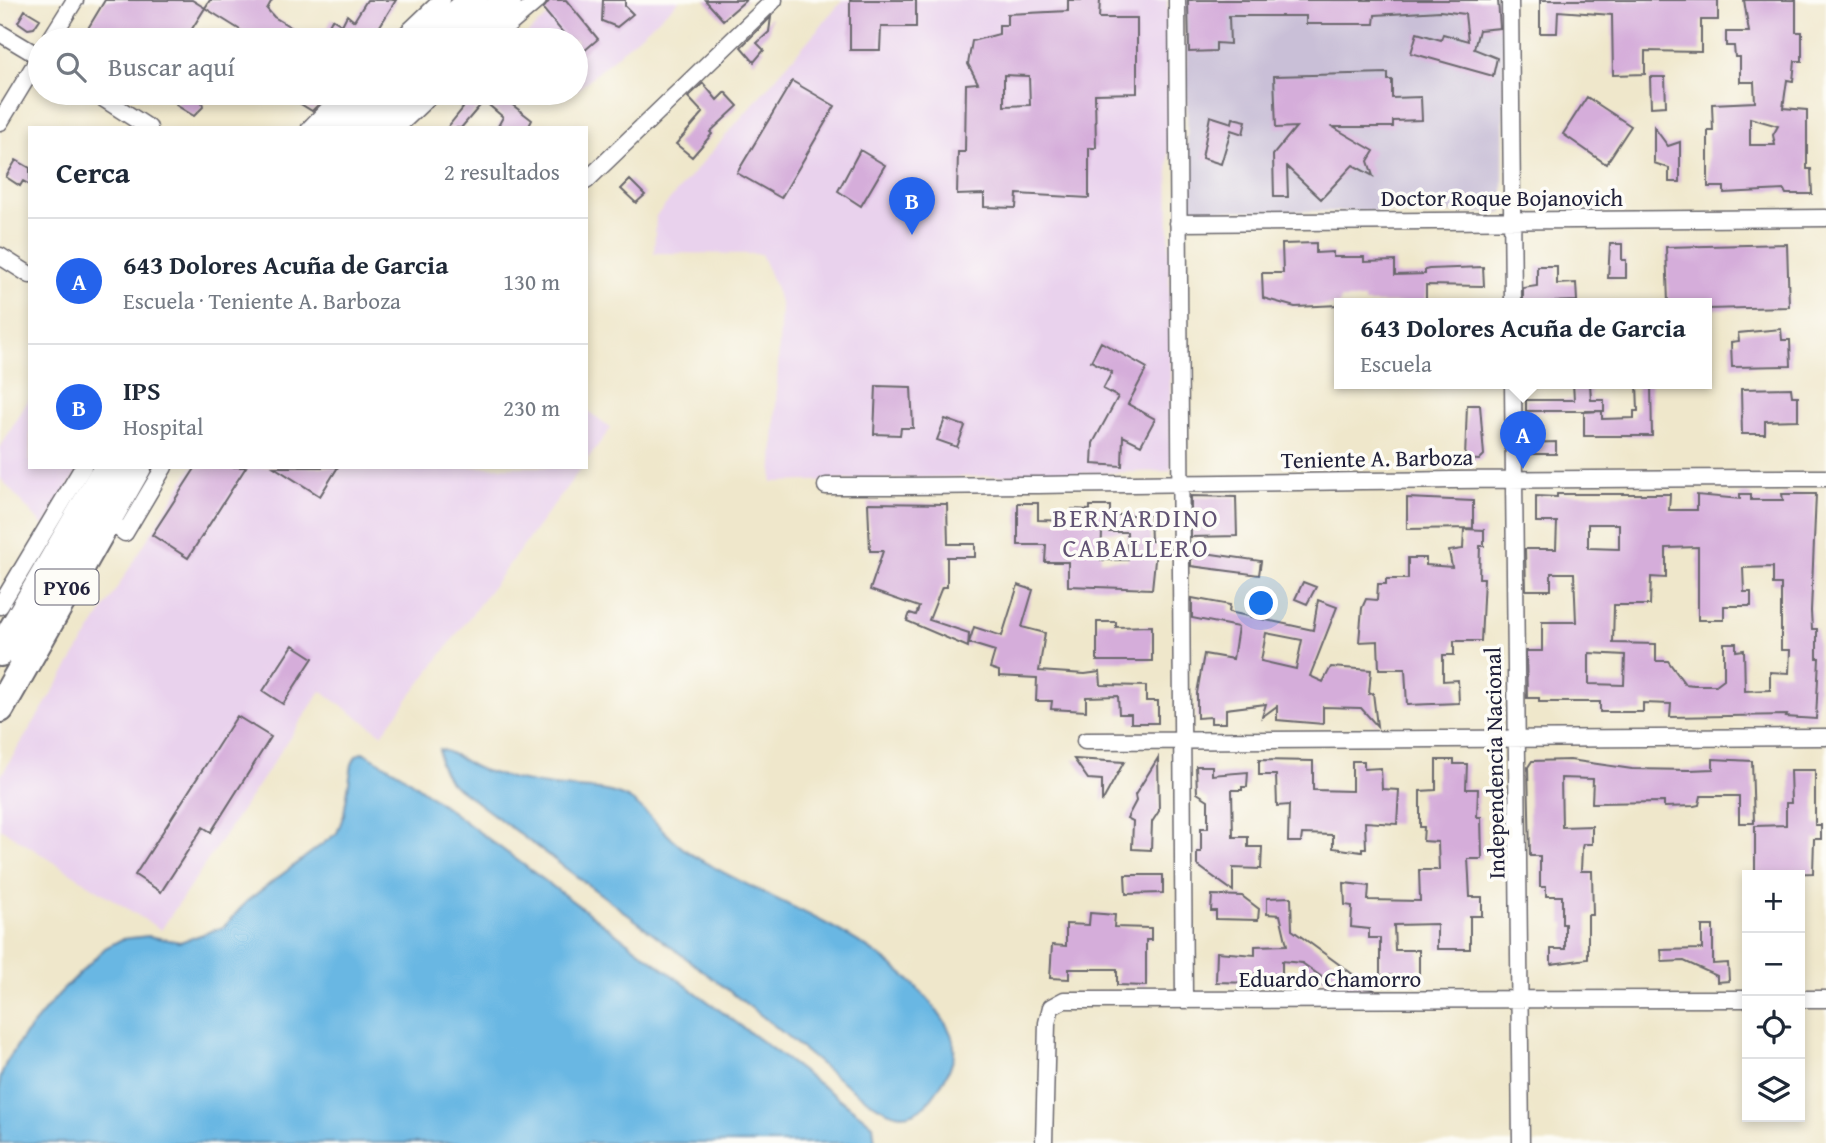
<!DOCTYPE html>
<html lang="es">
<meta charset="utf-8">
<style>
:root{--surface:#fff;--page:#f6f6f7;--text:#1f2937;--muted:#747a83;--line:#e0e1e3;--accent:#2563eb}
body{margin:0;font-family:"Gentium Book Plus",serif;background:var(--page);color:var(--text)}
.controls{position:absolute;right:21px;bottom:21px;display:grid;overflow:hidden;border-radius:0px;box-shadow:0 4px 10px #0003}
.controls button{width:63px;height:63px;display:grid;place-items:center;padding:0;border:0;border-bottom:2px solid var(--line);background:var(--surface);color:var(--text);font:35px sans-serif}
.you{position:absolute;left:1262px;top:604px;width:24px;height:24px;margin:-18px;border:5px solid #fff;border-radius:50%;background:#1a73e8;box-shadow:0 0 0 10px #1a73e833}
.badge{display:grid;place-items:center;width:46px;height:46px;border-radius:50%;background:var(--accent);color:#fff;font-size:23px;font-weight:700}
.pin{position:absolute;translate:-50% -58px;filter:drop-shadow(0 2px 4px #0008)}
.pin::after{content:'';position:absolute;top:37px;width:24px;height:21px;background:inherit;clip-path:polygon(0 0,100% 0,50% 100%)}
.popup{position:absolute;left:1334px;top:298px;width:378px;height:91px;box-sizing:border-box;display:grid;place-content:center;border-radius:0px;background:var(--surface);filter:drop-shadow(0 2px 5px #0005);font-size:23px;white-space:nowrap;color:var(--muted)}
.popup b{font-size:26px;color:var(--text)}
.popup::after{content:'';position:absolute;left:50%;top:100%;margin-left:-14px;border:14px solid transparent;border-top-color:var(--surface)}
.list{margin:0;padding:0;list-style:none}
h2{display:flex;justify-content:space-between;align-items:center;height:91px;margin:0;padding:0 28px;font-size:30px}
h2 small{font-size:23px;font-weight:400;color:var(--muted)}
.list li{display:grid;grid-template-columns:46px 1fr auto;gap:21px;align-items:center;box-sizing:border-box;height:126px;padding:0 28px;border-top:2px solid var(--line)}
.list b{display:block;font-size:26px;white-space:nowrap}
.list p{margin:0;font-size:23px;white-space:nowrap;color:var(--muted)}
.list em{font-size:23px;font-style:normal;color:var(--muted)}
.icon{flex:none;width:38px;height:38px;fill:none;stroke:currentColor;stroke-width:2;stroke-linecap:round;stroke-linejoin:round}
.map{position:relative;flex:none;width:1826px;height:1143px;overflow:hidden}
.search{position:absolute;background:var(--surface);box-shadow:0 4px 10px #0003;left:28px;top:28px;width:560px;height:77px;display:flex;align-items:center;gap:18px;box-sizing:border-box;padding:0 24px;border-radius:38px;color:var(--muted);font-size:26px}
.panel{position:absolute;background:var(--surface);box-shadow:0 4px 10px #0003;left:28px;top:126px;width:560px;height:343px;border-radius:0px}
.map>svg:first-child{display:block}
.built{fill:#e9d2ed}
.industrial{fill:#c9bfd7}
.water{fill:#69b7e3;stroke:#466c8f;stroke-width:2}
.building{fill:#d5adda;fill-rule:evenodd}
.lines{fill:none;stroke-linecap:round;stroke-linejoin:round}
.minor-casing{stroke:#6a676d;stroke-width:19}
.trunk-casing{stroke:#6a676d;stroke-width:32}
.minor{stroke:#fff;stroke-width:16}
.trunk{stroke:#fff;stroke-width:28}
.labels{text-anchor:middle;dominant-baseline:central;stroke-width:7;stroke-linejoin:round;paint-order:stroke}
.shield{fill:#fdfcf7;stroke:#646373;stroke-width:2}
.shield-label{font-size:21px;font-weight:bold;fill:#22223b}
.street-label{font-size:23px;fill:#22223b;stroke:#fdfcf7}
.quarter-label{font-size:26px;letter-spacing:2px;fill:#615373;stroke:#fdfcf7}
</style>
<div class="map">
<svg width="1826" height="1143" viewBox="0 0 1826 1143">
<rect width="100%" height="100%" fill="#fdfcf7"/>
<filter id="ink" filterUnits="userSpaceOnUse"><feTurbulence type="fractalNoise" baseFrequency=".0143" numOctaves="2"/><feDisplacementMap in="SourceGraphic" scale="14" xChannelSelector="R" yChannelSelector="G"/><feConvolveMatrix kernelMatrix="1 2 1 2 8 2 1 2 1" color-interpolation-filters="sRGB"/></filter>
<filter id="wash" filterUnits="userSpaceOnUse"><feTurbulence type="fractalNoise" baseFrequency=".00686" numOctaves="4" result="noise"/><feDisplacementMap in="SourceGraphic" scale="28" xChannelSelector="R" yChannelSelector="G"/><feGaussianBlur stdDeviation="1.57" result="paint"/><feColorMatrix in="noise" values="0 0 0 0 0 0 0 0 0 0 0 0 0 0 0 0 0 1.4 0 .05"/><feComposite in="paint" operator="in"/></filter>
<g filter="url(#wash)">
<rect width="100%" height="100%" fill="#efe7cb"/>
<path class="built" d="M567,0H680L576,91V40H520Z
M843,0H1167L1171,471L772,482L781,306L775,286L761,254L654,253L656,216Z
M30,397V467H80L44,527L0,478V448Z
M586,410L611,428L586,461Z
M192,467H582L382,734L321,691L161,930L0,828V777Z"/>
<path class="industrial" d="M1185,0H1504L1503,213L1189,210Z"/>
<path class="water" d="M439,749C455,752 468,766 485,771C507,778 530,783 553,786C577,789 607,787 629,799C648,810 667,839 691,854C776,907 886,933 944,1021C956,1039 958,1055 947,1074C936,1093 921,1120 896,1114C865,1107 796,1042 767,1020C663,939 556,862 450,782L440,764Z
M363,752L401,774L861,1115L873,1125L875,1143H0V1079L6,1063L22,1038L58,995L105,948L122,939L148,936L180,942L224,927L247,901L337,833L344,814L352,764L356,756Z"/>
<g id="blocks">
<path class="building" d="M105,0H192L205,8L185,40H81Z
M210,0H272L267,9L274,17L312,40H248L250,36L205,8Z
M367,0H396L372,39L321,40L332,19L342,25L347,15L354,21Z
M550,0H566L598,39L576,58V40H569L543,9Z
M603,0H625V6L633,14L617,27L602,21Z
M705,0H746L723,20Z
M850,0H916V27H881L880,50H850Z
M1068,0H1100L1099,18H1137V93L1095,94L1096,148H1089V198L1017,194L1016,208L984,207V194L957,195L958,152H965L966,84L978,83L968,64L972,41L999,34V25H1007V14L1068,11ZM1004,75L1029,76L1030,105L1004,106Z
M1188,0H1498L1500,28L1479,30L1474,49L1497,58L1493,76L1411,53L1417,33L1441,40L1443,34L1468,41L1465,14L1440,11L1375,15L1374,24H1306V16H1229L1230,44L1216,43V51L1189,52Z
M1540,0H1718V20H1701V52L1645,51V74L1613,75L1612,15L1558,11L1557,33H1540Z
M1744,0H1796V32H1802V61H1795L1793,81L1787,80L1783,108L1807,110V169H1811L1812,194H1786L1784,190L1724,193V187H1708V131H1713L1712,104L1755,102L1754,82H1740V57H1735L1734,46H1726V32H1749ZM1750,118L1778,126L1773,135L1775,145H1750Z
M25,10L40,19L34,28L28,29L18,22Z
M771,17L769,32L757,43L764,50L754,62L741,47Z
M1388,73V80H1392V98L1421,97L1422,120L1393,121V127H1333L1374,151L1368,161L1373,176L1353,165L1321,199L1287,167L1288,197H1274L1273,155L1296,127L1276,128L1274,76Z
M1650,77H1665L1666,106L1651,107Z
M792,81L835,106L781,198L737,173Z
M703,83L717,100L725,92L738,106L710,132L712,134L692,157L676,144L703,113L688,97Z
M184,93L202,101L203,107L194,116L176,105Z
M283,93H330L312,111Z
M446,93H497L532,120L528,128H497L503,117L484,101L461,128H447L463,108Z
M1587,97L1631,126L1606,164L1563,134Z
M1210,116L1232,123L1233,118L1246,121L1243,134L1231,130L1221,164L1202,158Z
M1654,127L1668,146L1680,142V182H1669V168L1654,163Z
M860,150L885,165L861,206L838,191Z
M16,160L30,168V185L23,181L20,186L6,177Z
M630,180L645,195L636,203L621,189Z
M1316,243V253L1333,252V257H1364V262L1395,261V275L1425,274V270L1429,269L1483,267L1484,286L1426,285V303H1364V299H1341L1339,305L1295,307L1263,298L1262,273H1283L1282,244Z
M1610,244H1622V260H1626V278H1608Z
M1787,244L1789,307L1707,309V303H1668L1666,247Z
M1537,266H1557V284L1576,283L1577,301L1523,303V288L1537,286Z
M1781,329L1782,340H1790L1791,366L1732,367L1731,342L1739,341L1738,333Z
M1101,342L1147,368L1128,404L1155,419L1141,445L1123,436L1122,466L1092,464L1093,443L1118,397L1103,389L1112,372L1091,361Z
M1573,383H1590L1591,400H1604V411H1526V400H1574Z
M1637,383L1651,384L1652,436H1584V412L1602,411V419L1634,418V411H1638Z
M876,386L911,387L913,428H901L900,435L874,434Z
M1791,388L1792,396H1798V420L1765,421V434H1742L1741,389Z
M1467,405H1480L1484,455L1479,460L1465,459Z
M945,419L965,426L957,447L937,440Z
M1556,442V454H1524V443Z
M196,467H246L188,558L152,535Z
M274,467H338L320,496Z
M1557,494H1670L1669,510H1697V495L1740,499V494H1751V500H1783L1782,494H1816L1811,611L1812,629H1817V658H1819L1816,719L1786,717L1787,715L1670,717L1671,704L1643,703V712H1600V702H1539V698H1527L1526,651H1542V622H1576L1574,573H1551V590H1526L1525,549H1556L1557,522H1536V496L1557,497ZM1588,524H1619V549L1588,548ZM1698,547V620H1724V606H1751V592H1744L1743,568L1773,567V584H1781V650H1790L1789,673L1770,672V690L1745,691L1744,650L1736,651V643H1724V679L1716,685H1694L1685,684L1668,661H1656V644L1613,643L1614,605H1650L1651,577L1666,578V548ZM1589,653L1625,655L1624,685L1589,684Z
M1191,496L1236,497L1237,536L1191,537Z
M1407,498L1473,501V528L1407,529Z
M868,503L947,504L948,544H975V557H947V587H942L929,620L969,633L968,647L907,621L910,613L916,615L919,607L870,590L883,551H870Z
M1018,503H1038V520L1072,521V509L1090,510V506H1110V515H1150L1151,541H1157L1152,589L1068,586V562H1045L1046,545H1018ZM1102,532H1127L1128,560H1101Z
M1464,529L1484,530V546H1480L1479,578H1484L1481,641H1454V655H1443V681L1458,680L1459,703L1407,705L1405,669H1379L1378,641L1359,642L1362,608L1366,599L1377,600L1378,584H1386V579H1408V558H1426V565L1452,567L1449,551L1463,549Z
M1191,551L1261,561L1259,575L1191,566Z
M1303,582L1316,587L1307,604L1295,599Z
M1018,585L1033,590L1022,627L1045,633L1039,671L1085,674L1100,672L1101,685L1146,686V701H1158V723H1131V714H1119L1118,696L1086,697V711L1051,709L1052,701H1036L1037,678L999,676V671L990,668L995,651L969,643L974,627L1002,636Z
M1192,598L1230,605L1229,612L1313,630L1318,600L1337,607L1310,676L1323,682L1331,667L1371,670L1369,694L1373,693L1377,726L1361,708L1323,707V724L1277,720V706L1262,717L1266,704L1226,709V723H1211V717L1197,718V693L1204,654L1233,659L1238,627L1192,618ZM1266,633L1302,640L1296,669L1261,661Z
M1097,622H1116V627L1152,626V661H1097Z
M293,645L313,658L283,704L263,691Z
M237,716L271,737L211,832L203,827L161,892L135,875Z
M1158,758L1159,811L1152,822L1151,850L1132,849L1133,821L1127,818L1136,801L1135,795Z
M1074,759L1124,762L1102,802V780L1088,779Z
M1713,759L1752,761L1754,823H1739V796H1701L1699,805L1694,806L1664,807V802L1592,803L1593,779L1561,778L1562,827L1592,826V844H1583L1582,848L1581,871H1592L1593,915H1588V959L1551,964V949H1565V924H1562V896H1546V887H1540V856H1530L1528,767L1532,761L1570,760L1632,769L1689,770L1713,769Z
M1259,760L1313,761V790L1352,791V761H1364V769L1381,768L1382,789L1399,790L1397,824L1365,822L1366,848H1362V852L1333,848V835L1302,834L1301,842H1288L1289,805L1277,806L1276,775H1259Z
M1436,760H1454V764H1467L1466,789H1478L1477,817H1481L1482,859H1468L1469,876L1470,897H1482V916H1470V949H1437V924L1394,925L1395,950H1419V977L1380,975V938H1369V929L1351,927L1352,906L1345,905L1344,883L1369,886L1368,900L1420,901L1419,870H1439L1438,842L1423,841L1424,827H1420V791L1436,790Z
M1196,766H1212V775L1248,772L1247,787H1242V790H1232L1233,837H1248V847H1262L1261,869L1233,868V891L1197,865V852H1201V828H1208V800L1197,793Z
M1790,770H1815V825H1821V839H1814L1813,873L1755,875V826L1786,825V803H1791Z
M1125,875H1163V893L1126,894Z
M1212,895L1242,896L1259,909L1258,920L1216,919V911H1211Z
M1291,897L1292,930L1373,989L1322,985L1326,980L1302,963L1282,961V974H1252V983L1216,982L1217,952L1255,955V946L1287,945L1280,915L1267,914V898Z
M1090,913L1115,915L1114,927L1151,928V940H1146V986L1117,985V969H1069V979L1050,978L1052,945L1066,946V924L1089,925Z
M1702,926H1713V964L1728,963L1729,981L1717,982V976L1684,961L1662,962L1661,950L1702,949Z"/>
</g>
</g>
<g filter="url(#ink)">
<use href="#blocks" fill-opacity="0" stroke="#6a676d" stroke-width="2"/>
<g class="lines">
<defs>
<path id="minor" d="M1177,0L1184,1000
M1510,0L1513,303
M0,33L40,57
M50,40L75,0
M400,40L442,0
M491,40L538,0
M95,93L149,128
M0,122L40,56
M310,128L344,93
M396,128L433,93
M586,181L774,0
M1178,223L1826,218
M0,256L30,275
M1513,383L1521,1143
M826,486C1159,486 1492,477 1826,478
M105,518L125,533L164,467
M0,606L83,467
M1085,741L1826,737
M1800,999H1826
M1044,1143L1047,1023L1051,1007L1064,1000L1747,999"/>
<path id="trunk" d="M429,40L473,0
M464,40L507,0
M335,128L371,93
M369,128L407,93
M0,652L108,467
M0,708L137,467"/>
</defs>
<use href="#minor" class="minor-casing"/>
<use href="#trunk" class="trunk-casing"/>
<use href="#minor" class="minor"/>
<use href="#trunk" class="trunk"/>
</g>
</g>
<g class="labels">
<rect class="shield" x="35.5" y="569.5" width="63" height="35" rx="5"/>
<g class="shield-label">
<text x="67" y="587">PY06</text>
</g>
<g class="street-label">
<text x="1502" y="197">Doctor Roque Bojanovich</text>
<text transform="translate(1377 458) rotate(-1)">Teniente A. Barboza</text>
<text transform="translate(1494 763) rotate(-91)">Independencia Nacional</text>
<text x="1330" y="978">Eduardo Chamorro</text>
</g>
<g class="quarter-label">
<text x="1136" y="517">BERNARDINO<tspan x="1136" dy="30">CABALLERO</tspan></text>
</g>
</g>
</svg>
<div class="controls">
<button>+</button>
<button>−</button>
<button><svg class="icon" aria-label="locate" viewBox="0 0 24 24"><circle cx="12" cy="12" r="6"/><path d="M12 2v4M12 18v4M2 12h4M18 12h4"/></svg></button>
<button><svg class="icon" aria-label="layers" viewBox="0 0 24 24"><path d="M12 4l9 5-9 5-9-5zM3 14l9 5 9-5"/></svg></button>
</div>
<div class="you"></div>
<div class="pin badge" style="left:1523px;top:469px">A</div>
<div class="popup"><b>643 Dolores Acuña de Garcia</b>Escuela</div>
<div class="pin badge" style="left:912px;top:235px">B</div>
<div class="search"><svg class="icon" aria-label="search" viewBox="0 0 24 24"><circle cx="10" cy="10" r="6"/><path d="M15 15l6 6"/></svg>Buscar aquí</div>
<section class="panel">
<h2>Cerca<small>2 resultados</small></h2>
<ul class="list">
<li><span class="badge">A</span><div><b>643 Dolores Acuña de Garcia</b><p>Escuela · Teniente A. Barboza</p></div><em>130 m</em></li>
<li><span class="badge">B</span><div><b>IPS</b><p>Hospital</p></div><em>230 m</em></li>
</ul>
</section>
</div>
